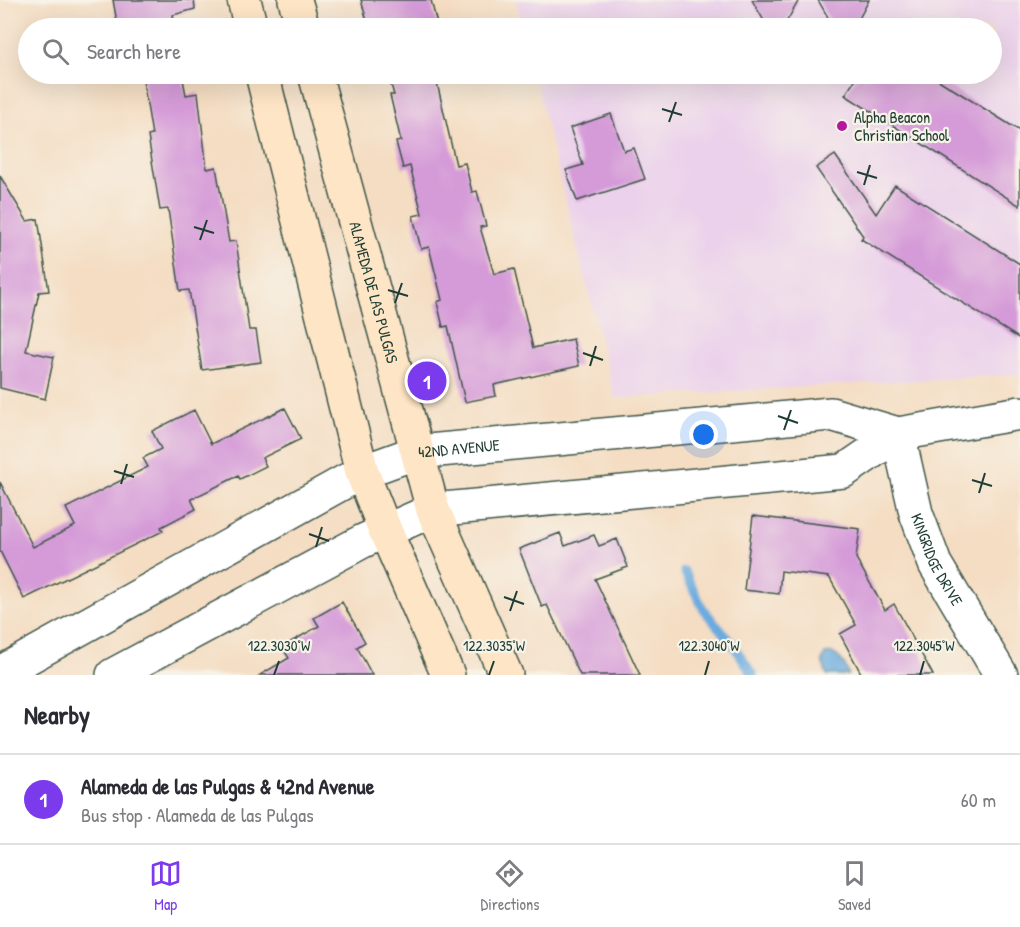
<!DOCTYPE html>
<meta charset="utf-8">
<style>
:root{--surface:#fff;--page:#f2f2f3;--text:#2b2b33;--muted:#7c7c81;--line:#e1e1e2;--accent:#7c3aed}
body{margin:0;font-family:"Patrick Hand",sans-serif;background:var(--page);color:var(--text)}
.you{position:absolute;left:704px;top:435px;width:21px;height:21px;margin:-15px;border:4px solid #fff;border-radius:50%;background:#1a73e8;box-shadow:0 0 0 9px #1a73e833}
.badge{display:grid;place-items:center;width:39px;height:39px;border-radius:50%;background:var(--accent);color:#fff;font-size:20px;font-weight:700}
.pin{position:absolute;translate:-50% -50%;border:3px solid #fff;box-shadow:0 2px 6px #0006}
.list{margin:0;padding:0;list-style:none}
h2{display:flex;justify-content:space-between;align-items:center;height:78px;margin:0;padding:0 24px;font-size:26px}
h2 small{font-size:20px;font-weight:400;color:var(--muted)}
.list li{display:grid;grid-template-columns:39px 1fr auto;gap:18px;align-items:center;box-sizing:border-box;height:90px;padding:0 24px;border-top:2px solid var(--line)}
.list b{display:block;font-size:22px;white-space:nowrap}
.list p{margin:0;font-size:20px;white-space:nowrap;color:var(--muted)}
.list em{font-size:20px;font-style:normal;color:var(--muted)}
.icon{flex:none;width:33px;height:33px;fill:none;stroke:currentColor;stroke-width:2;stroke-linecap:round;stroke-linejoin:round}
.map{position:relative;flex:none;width:1020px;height:675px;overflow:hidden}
.search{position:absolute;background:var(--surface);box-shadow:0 6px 24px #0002;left:18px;right:18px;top:18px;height:66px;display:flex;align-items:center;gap:15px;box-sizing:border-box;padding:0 21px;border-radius:33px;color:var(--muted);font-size:22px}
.sheet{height:168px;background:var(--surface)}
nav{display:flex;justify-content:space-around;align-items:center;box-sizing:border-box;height:84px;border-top:2px solid var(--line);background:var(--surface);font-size:16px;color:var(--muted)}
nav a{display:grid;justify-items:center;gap:3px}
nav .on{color:var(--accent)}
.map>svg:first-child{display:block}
.built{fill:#ebd1eb}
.water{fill:#6aabde;stroke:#447489;stroke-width:1.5}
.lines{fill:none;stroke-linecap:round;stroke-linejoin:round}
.stream{stroke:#6aabde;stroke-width:9}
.building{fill:#d59bd8}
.minor-casing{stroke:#3f5549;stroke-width:36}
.tertiary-casing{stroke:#3f5549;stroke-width:36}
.secondary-casing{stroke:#3f5549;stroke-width:36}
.minor{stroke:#fff;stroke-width:33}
.tertiary{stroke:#fff;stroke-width:33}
.secondary{stroke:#fde5c5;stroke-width:33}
.ticks{fill:none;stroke:#1f3d34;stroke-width:2}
.poi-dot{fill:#b5179e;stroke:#f7f3e8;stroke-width:2}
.labels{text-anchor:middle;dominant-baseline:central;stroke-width:4.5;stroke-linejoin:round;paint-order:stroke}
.poi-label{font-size:16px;fill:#1f3d34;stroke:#f7f3e8;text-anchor:start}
.street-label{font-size:16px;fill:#1f3d34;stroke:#f7f3e8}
.ticks-label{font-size:15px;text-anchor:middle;fill:#1f3d34;stroke:#f7f3e8;stroke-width:4.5;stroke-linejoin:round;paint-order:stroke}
</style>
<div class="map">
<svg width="1020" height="675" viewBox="0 0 1020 675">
<rect width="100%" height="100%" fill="#f7f3e8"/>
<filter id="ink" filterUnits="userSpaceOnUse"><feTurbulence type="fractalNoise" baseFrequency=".0167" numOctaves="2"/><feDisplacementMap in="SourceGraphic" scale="12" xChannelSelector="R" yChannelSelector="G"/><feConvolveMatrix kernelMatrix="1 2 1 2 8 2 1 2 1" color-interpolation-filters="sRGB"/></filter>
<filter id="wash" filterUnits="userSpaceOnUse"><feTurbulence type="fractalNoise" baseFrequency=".008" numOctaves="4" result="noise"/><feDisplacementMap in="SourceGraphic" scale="24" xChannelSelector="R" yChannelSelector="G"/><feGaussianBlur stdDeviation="1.35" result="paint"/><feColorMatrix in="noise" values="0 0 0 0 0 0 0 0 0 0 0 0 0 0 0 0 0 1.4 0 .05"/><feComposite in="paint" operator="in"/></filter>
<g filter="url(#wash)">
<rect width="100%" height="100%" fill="#f4ddc2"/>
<path class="built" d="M516,0H1020V374L615,398L534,74H992V28H523Z"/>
<path class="water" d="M832,653C842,658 845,665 849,675H827L822,661L825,654Z"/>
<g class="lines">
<path class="stream" d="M684,571L704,610L734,646L753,675"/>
</g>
<g id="blocks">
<path class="building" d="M113,0H194L195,9L173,15L175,28H135L134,24L118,28Z
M361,0H431L438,28H369Z
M752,0H799L784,26H767Z
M818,0H869L855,26H833Z
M142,74H182L186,95L198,93L207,169L216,167L229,242L236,241L249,330H256L261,362L202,370L189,290L180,291L168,209L160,210L148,136L152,135Z
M388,74H435L456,165L465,163L472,192L477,191L486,226L480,227L494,274L514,269L533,348L573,339L579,366L494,385L496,396L465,402L448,326L443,327L437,302L442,300L429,247L421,249L413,216L422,214L410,166L403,168L396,142L401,141L390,95H394Z
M859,74H929L1020,131V206L845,95Z
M611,114L624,151L634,148L645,179L577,201L566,170L583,165L570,128Z
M835,155L876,214L895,185L1020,264V339L861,239L863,236L816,168Z
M0,176L27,221L38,219L49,291L39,292L26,351L54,357L45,399L0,388Z
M285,408L301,439L262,458L266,466L240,479L238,476L191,499L196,509L161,527L163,531L24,599L0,551V482L33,547L75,526L66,508L148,467L143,458L161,449L152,431L194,410L211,444Z
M753,516L860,529L856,558L885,610L894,604L933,675H862L840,634L856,625L829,577L781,571L779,594L744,590Z
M560,533L565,546L594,535L599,546L617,539L628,567L595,579L640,675H580L547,605L542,607L519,549Z
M342,602L365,642L357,647L372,675H260L289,658L282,647L319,626L314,618Z"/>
</g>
</g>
<g filter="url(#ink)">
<use href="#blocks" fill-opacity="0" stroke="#3f5549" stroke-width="1.5"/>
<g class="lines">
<defs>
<g id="minor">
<path id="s1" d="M898,434L916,513L935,564L1001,675"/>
<path id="s2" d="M417,452L831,414L898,434"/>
<path d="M433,510L844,471L898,434L1020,413"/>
</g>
<path id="tertiary" d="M0,673L362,472L417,452
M113,675L363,541L433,510"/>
<g id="secondary">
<path d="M244,0L251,28"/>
<path d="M295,0L303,28"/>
<path d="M262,74L362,472L385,530L448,675"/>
<path id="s3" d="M315,74L433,510L506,675"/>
</g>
</defs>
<use href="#minor" class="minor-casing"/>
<use href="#tertiary" class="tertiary-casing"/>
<use href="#secondary" class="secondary-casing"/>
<use href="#minor" class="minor"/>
<use href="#tertiary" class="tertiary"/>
<use href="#secondary" class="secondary"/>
</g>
</g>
<path class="ticks" d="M662,109L682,115M669,122L676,102M857,172L877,178M864,185L870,165M194,227L214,233M200,240L207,220M388,290L408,296M395,303L402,283M583,353L603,360M590,366L596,346M778,416L798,423M784,430L791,410M114,471L134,477M972,480L992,486M121,484L127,464M979,493L985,473M309,534L329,541M316,547L322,527M504,597L524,604M510,611L517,591M274,675L279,661M489,675L494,661M705,675L709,661M920,675L924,661"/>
<circle class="poi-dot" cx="842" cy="126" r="6"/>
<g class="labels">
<g class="poi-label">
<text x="854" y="117">Alpha Beacon<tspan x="854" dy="18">Christian School</tspan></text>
</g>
<g class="street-label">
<text stroke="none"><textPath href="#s3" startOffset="226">ALAMEDA DE LAS PULGAS</textPath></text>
<text stroke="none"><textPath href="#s2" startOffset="42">42ND AVENUE</textPath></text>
<text stroke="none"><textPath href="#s1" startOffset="132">KINGRIDGE DRIVE</textPath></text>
</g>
</g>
<g class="ticks-label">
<text x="279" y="651">122.3030°W</text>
<text x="494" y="651">122.3035°W</text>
<text x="709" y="651">122.3040°W</text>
<text x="924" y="651">122.3045°W</text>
</g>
</svg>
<div class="you"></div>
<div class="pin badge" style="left:427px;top:381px">1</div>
<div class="search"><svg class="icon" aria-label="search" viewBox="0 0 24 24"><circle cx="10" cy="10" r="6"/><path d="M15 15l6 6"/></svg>Search here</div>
</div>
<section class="sheet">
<h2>Nearby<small></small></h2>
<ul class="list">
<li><span class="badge">1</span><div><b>Alameda de las Pulgas &amp; 42nd Avenue</b><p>Bus stop · Alameda de las Pulgas</p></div><em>60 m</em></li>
</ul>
</section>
<nav>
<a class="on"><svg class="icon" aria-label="map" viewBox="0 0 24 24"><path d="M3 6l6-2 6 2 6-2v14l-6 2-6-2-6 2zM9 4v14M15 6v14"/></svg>Map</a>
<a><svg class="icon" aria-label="directions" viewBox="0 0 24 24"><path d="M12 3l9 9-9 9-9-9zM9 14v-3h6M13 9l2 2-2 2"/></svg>Directions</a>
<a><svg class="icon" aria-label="saved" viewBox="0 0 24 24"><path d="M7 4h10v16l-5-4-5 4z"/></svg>Saved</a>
</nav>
